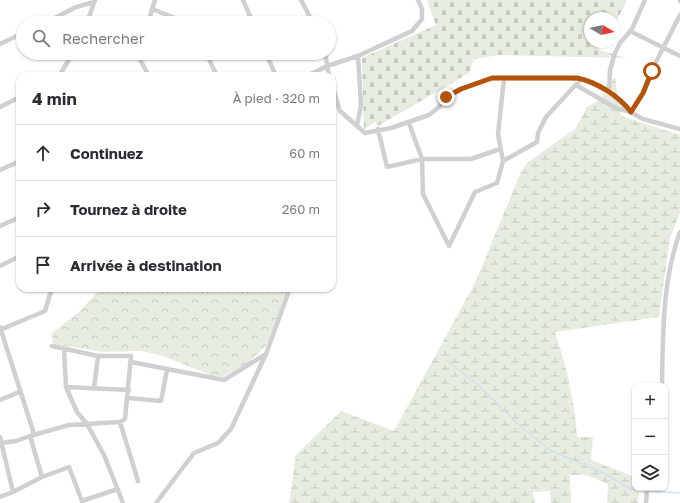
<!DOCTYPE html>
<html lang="fr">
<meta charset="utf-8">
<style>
:root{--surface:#fff;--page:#f2f2f3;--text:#2b2b33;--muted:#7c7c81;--line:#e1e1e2}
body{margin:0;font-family:"Golos Text",sans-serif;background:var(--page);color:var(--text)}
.controls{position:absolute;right:12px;bottom:12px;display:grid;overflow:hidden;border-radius:8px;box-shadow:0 1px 3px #0004}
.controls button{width:36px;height:36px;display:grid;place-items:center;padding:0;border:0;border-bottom:1px solid var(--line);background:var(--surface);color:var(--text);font:20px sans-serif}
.compass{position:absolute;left:584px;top:12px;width:36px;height:36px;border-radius:50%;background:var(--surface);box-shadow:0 1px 3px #0004;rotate:99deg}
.stop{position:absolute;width:12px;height:12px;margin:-9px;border:3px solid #b45309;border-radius:50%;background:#fff}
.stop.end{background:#b45309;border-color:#fff;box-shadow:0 1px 4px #0008}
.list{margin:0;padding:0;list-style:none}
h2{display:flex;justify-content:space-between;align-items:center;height:52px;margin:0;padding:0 16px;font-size:17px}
h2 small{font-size:13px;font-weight:400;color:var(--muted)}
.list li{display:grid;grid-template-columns:26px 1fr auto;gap:12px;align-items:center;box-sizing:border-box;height:56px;padding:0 16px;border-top:1px solid var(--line)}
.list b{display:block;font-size:15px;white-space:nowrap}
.list em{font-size:13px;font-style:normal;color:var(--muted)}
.icon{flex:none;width:22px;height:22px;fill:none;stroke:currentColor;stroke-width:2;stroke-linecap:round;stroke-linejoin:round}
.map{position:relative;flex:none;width:680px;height:503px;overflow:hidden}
.search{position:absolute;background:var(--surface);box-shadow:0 1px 3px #0004;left:16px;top:16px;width:320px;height:44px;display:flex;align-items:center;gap:10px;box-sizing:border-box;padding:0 14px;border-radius:22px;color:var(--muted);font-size:15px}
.panel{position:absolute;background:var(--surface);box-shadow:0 1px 3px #0004;left:16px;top:72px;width:320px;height:220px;border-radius:12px}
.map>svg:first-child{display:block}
.forest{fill:url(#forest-crowns)}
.wetland{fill:url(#wetland-marsh)}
.cemetery{fill:url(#cemetery-stones)}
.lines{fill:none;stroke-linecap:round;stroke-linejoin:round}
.stream{stroke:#cfe2ee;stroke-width:1.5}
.street{stroke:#d0d0d0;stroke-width:4.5}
.route{stroke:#b45309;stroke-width:5}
</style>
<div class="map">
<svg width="680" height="503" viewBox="0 0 680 503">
<defs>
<pattern id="forest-crowns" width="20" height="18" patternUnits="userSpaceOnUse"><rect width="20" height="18" fill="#e6ecdf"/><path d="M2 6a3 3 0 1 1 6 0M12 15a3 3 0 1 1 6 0" fill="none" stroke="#c6cbc0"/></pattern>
<pattern id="wetland-marsh" width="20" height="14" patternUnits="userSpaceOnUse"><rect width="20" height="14" fill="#e6ecdf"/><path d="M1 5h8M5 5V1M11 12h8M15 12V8" fill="none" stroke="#c6cbc0"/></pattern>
<pattern id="cemetery-stones" width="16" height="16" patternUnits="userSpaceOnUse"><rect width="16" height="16" fill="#e6ecdf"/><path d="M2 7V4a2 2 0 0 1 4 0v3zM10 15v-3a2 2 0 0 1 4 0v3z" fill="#c6cbc0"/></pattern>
</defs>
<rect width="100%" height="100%" fill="#fff"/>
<path class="forest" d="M101,288H285L287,291L266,346L249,362L223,377L211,375L160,355L141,351L104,352L53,344L52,333L80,311Z"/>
<path class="wetland" d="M615,78L621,116L680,135V213L670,238L659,317L555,332C566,367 575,401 577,437H593L591,460L635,477V488H640L638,503H607L608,484L586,475H570L571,503H551L550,491L533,492L535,503H289L296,455L341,411L394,431L475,283L521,172L527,163L576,128L587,107L602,98L606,85Z"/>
<path class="cemetery" d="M427,0H627L614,26V18H590V42H603L599,50L627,58L499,55L474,59L469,73L378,126L375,122L364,130L362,58L436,25Z"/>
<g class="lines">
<path class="stream" d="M446,360L479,386L519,425L550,450L605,474L631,489L645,491
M649,491L680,493"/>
<path class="street" d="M243,0L253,23
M301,0L313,23
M680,0V1
M152,9L188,23
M45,23L76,7L94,2
M87,23L95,0
M148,23L155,0
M630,31L680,56
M0,44L23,33
M129,53L138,56L149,76
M206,53L217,76
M266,53L276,76
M325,53L329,76
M59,76L73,53
M307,76L327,66L358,56L412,31L422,19V9L418,0
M332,85L340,111L365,133L391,128L429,115L439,107L446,97L461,89L492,78H567L585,80L609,92L632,113L643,119L680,129
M576,85L616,108L631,112L643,93L656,62L680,15
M609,92L610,70L615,53L620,43L632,29L645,0
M0,107L20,97
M409,123L422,159L423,194L449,246
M357,125L361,105L358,56
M378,129L387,167L422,159H471L500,149
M503,161L537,142L538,133L546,117L581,79
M0,170L20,161
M0,226L20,217
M449,246L475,192L497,183L503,161L498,134L504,79
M0,266L20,256
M0,327L34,434
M0,330L45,311L52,288
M64,349L66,387L129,390
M131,362L224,380L266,354
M662,386C663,335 662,281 680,232
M66,387L77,412L87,424L104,455L123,503
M94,389L98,356
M128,398L161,401L167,370
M0,400L19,392
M120,422L138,481
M30,436L69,425L120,422L125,419L131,356H98L52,346
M0,437L13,492
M1,443L16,441L30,436L42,477
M0,497L13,492L42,477L69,467L82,501L118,489
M156,503L194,453L218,443L231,429L266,354L290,288
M646,503L647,488"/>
</g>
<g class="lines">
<path class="route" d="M446,97L461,89L492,78H577C597,82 619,96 631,112L643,93L652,71"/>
</g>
</svg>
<div class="controls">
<button>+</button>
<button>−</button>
<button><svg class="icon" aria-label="layers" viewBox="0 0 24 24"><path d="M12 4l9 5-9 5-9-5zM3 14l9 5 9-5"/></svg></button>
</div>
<svg class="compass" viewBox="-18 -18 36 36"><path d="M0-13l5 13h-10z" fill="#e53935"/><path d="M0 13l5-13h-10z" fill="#7c7c81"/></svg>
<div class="stop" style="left:652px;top:71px"></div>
<div class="stop end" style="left:446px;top:97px"></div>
<div class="search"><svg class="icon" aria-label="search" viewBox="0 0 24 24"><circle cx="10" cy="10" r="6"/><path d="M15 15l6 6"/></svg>Rechercher</div>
<section class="panel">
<h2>4 min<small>À pied · 320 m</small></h2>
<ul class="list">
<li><svg class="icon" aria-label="ahead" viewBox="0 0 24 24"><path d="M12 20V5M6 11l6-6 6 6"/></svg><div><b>Continuez</b></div><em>60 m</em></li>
<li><svg class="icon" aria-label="right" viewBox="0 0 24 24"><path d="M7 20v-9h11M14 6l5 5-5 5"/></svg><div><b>Tournez à droite</b></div><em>260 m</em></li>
<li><svg class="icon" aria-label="arrive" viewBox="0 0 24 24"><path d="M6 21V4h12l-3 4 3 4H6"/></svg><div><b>Arrivée à destination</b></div></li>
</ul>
</section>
</div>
